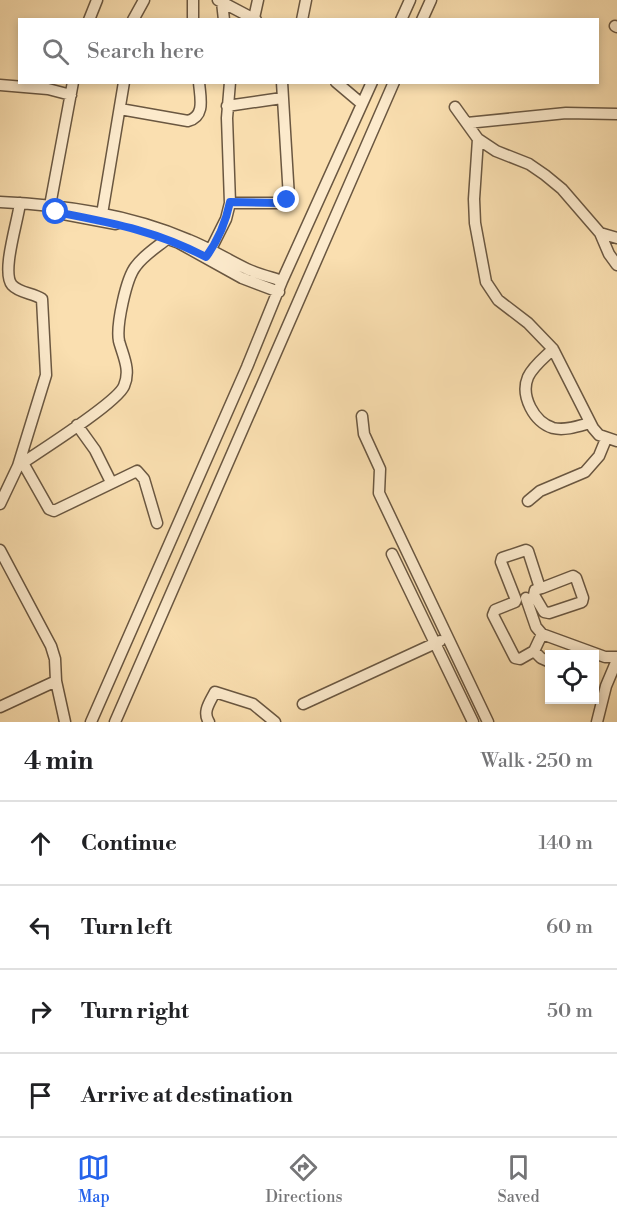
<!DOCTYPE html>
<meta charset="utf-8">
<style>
:root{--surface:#fff;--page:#f2f2f2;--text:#202124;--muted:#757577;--line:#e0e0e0;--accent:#2563eb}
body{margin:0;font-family:"Libre Bodoni",serif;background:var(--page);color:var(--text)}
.controls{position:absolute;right:18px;bottom:18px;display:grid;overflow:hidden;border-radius:0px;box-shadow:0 3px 9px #0003}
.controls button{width:54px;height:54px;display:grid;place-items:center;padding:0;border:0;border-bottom:2px solid var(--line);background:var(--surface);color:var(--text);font:30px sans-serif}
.stop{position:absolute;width:18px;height:18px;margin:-14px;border:4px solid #2563eb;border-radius:50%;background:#fff}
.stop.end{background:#2563eb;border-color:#fff;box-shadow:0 2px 6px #0008}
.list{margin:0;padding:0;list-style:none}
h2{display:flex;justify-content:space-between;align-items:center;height:78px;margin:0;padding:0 24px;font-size:26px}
h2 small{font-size:20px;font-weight:400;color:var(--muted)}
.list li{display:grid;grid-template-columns:39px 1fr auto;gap:18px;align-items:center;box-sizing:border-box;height:84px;padding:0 24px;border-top:2px solid var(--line)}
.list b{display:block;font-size:22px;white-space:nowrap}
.list em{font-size:20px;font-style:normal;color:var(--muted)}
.icon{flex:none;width:33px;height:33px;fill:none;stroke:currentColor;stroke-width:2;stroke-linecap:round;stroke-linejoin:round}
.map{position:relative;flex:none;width:617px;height:722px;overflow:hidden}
.search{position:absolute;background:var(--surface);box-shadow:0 3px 9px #0003;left:18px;right:18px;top:18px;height:66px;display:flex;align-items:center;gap:15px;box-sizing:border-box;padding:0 21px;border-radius:0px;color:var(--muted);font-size:22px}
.sheet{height:414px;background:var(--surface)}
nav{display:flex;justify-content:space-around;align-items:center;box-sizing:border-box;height:84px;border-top:2px solid var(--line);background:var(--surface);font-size:16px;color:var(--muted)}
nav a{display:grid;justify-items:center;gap:3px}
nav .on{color:var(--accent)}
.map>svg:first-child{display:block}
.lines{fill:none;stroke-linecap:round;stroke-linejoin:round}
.minor-casing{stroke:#6a5741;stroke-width:13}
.minor{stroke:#fceacc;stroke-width:10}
.route{stroke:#2563eb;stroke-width:8}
</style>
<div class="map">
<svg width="617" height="722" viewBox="0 0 617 722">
<rect width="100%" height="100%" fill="#fadfb0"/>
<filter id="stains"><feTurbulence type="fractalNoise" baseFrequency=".00333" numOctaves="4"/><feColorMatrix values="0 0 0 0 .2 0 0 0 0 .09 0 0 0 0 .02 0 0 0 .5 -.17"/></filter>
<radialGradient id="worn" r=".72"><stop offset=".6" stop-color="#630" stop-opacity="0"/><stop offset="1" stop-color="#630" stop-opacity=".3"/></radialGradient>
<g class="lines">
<defs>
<path id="minor" d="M193,0V20
M218,0L256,20
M222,2L224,20
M254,18L258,0
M89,20L97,0
M133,20L144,0
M302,20L306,0
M401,20L410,0
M422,20L431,0
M615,26L617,27
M336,82L362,104
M0,85L48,89L71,95
M227,106L282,98
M455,107L478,139L496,151L529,164L545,175L562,189L600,233L609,254L617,265
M120,109L188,121C206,116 200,97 199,82
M467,123L566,113L617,114
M478,139L474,199L475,223L486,282L498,300L528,323L553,349L593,428L599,435L617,441
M0,202C64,205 129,214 189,240C209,248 228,260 247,269C258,274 270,277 282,281
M230,203H281L285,202L289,198L282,82
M49,211L73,82
M58,213L116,224
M101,220L124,82
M600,233L617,238
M168,239L179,243L242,278L279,292
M208,255L226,219L230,203L227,118L230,82
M553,349C545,357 533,366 528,377C520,396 534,422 553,428C565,431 579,426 590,423
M362,416L364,434L380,469L379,493L488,722
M77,425L95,450L111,482
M23,463L49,509L54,511L137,471L144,479L157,523
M18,466C37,453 117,403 124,386C131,370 123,356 119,341C116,326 126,278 136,266C144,255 157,247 167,239
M528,501L540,491L585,472L599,456L606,439
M0,504L18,466L46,375L42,299C33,293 19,293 12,285C1,272 18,221 20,203
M0,550L51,646L55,659L56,681L65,722
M392,554L473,722
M526,598L536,627L542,634
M534,651L520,659L515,658L493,615L495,610L515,602L516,600L501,562L502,558L526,550L528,551L539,585L542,588L573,576L576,578L583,598L582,602L549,613L544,612L534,595L535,590L542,588
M550,662L541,658L534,651L542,634L605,657H617
M303,704L440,641
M0,707L56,681
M91,722L247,367L282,281L372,82
M115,722L394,82
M209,722C202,712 210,702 215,692L253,704L275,722
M597,722L606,686L617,660"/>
</defs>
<use href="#minor" class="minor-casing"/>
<use href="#minor" class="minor"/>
</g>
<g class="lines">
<path class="route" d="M56,212C112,223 154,230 206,257C217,242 226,221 230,202L281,203L287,200"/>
</g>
<rect width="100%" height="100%" filter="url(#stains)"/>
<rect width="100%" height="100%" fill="url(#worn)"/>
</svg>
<div class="controls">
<button><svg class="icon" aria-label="locate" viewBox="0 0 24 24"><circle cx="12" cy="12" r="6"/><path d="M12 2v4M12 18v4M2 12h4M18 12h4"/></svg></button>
</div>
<div class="stop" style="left:56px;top:212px"></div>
<div class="stop end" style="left:287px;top:200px"></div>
<div class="search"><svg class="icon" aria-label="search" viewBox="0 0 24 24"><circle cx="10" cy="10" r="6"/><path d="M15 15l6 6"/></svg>Search here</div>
</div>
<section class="sheet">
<h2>4 min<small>Walk · 250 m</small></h2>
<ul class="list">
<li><svg class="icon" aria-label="ahead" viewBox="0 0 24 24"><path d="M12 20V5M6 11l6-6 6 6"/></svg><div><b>Continue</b></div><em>140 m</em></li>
<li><svg class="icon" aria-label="left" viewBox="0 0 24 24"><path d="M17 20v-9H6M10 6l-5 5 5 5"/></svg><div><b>Turn left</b></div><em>60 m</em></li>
<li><svg class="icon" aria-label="right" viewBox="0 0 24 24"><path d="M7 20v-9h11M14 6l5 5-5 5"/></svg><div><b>Turn right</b></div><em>50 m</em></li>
<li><svg class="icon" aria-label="arrive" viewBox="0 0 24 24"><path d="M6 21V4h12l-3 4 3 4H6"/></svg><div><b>Arrive at destination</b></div></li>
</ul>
</section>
<nav>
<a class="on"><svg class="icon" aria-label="map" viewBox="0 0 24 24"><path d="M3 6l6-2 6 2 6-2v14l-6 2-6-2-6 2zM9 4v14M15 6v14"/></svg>Map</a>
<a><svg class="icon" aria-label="directions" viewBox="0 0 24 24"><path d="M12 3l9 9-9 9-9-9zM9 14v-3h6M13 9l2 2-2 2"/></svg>Directions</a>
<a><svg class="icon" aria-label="saved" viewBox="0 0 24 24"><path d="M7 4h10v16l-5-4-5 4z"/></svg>Saved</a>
</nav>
